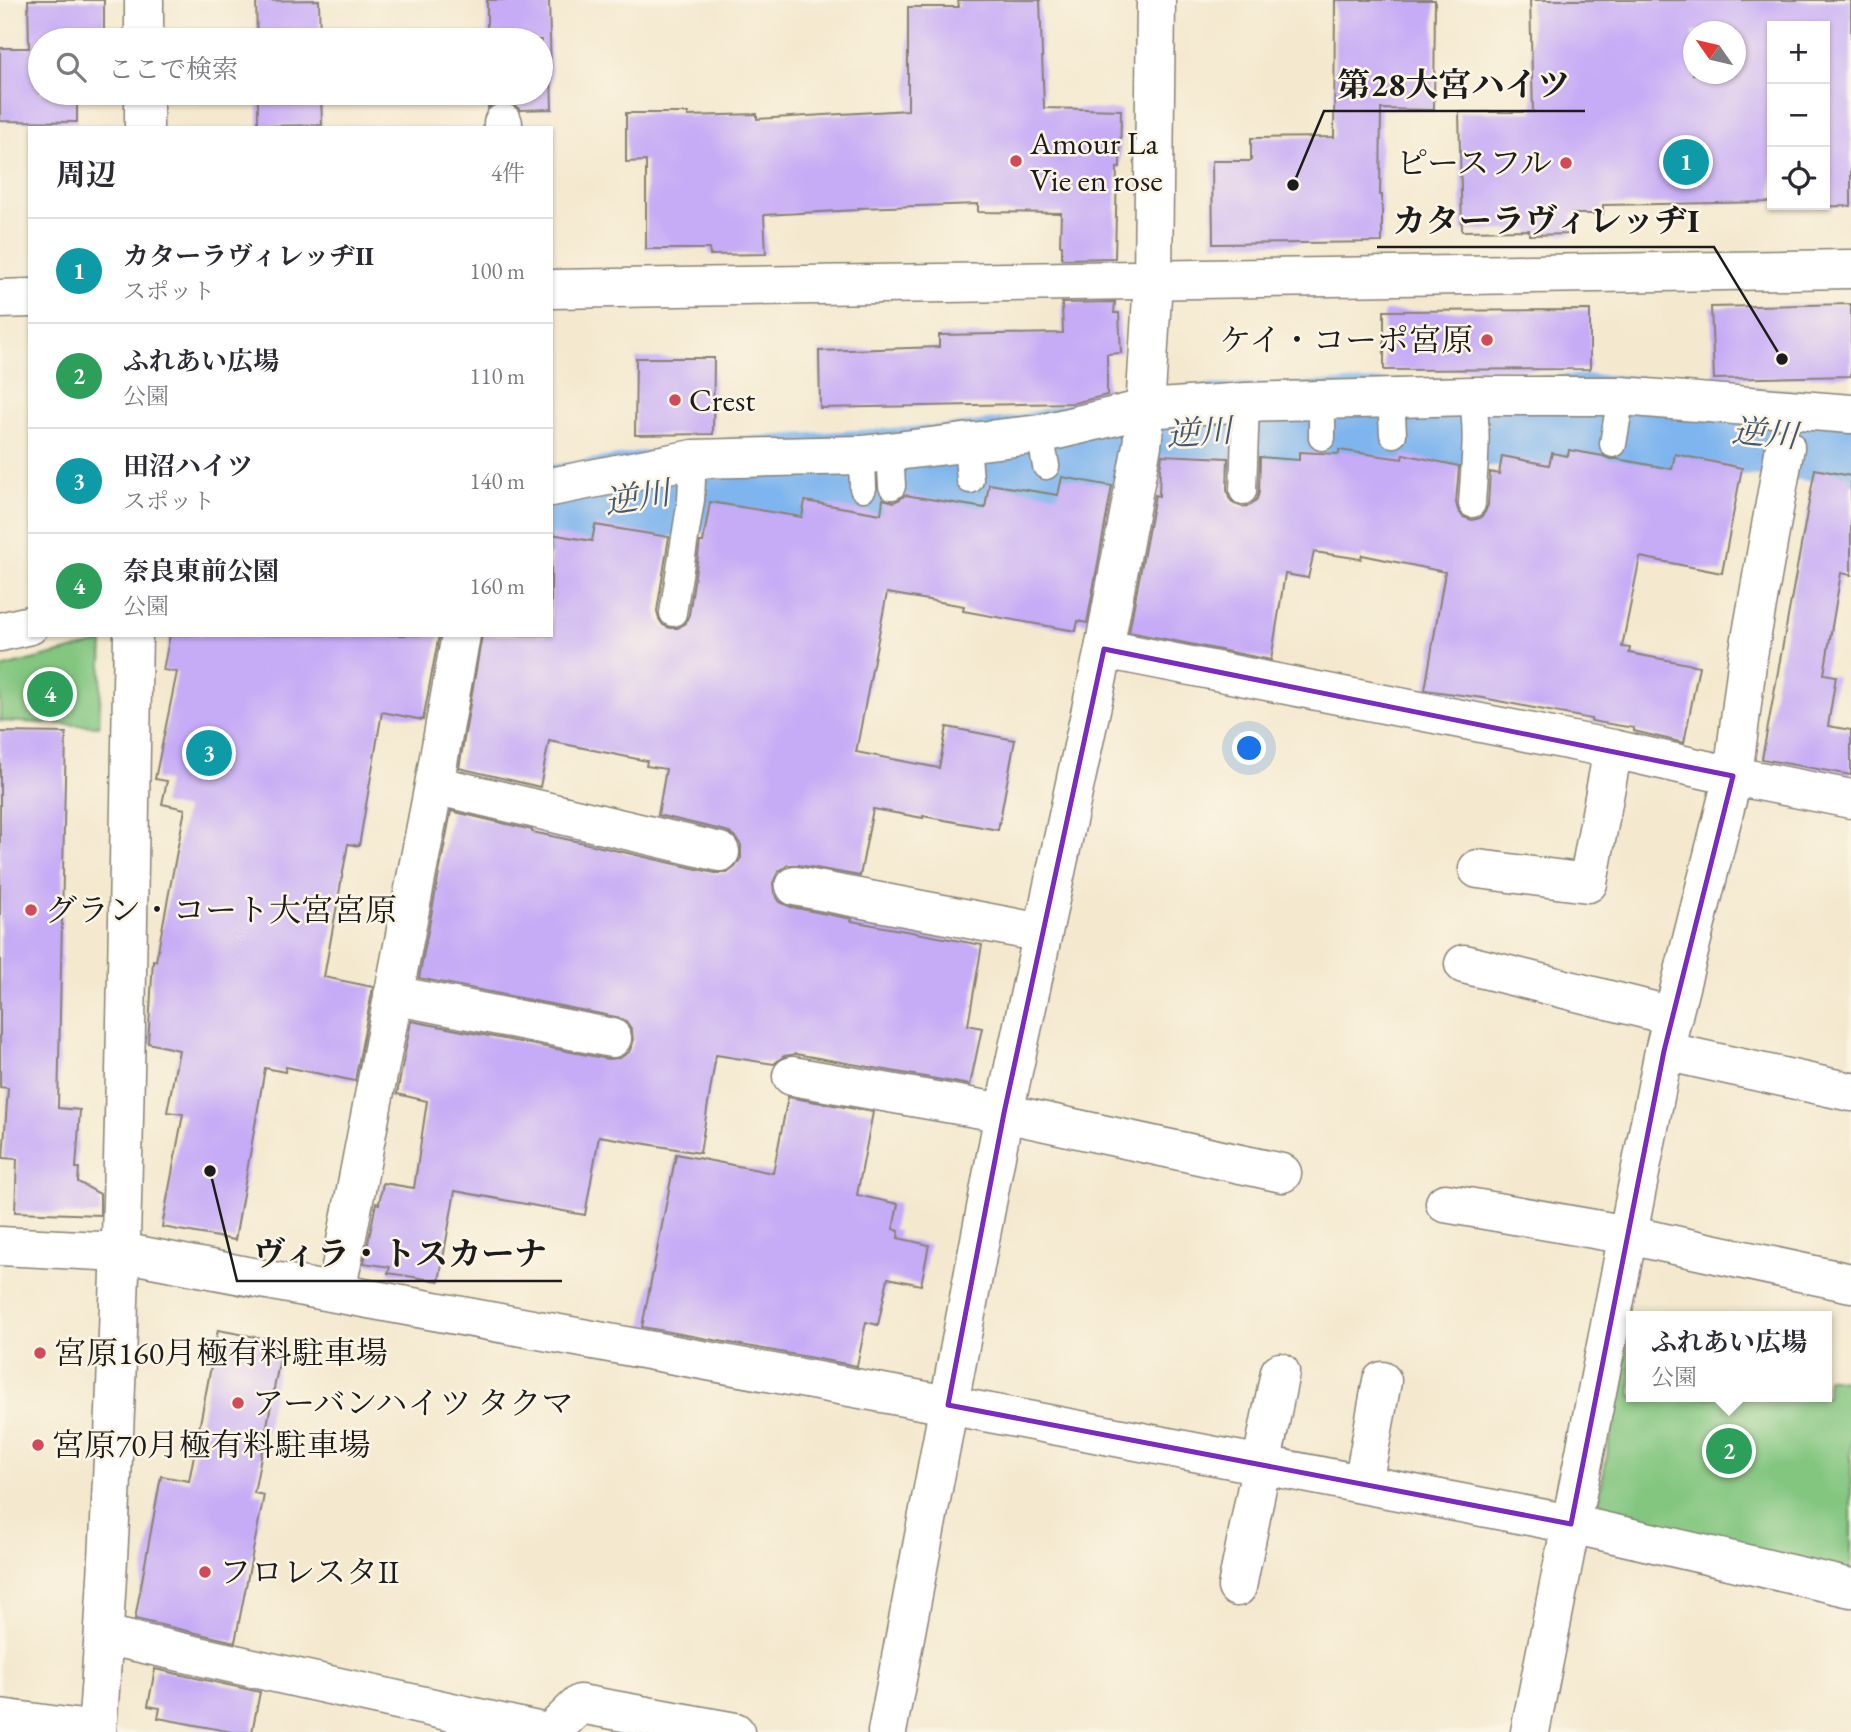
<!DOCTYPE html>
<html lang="ja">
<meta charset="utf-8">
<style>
:root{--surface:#fff;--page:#f7f7f7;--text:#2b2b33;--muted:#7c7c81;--line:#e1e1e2;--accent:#d93025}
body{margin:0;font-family:"EB Garamond","Noto Serif JP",serif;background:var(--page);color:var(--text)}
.controls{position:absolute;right:21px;top:21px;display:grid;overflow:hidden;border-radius:0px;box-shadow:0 2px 5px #0004}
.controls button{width:63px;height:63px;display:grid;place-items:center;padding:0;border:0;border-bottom:2px solid var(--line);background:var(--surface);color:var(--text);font:35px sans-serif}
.compass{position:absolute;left:1683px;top:21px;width:63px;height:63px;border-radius:50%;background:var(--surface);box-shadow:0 2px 5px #0004;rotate:304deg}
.you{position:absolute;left:1250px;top:749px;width:24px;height:24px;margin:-18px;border:5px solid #fff;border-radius:50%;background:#1a73e8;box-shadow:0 0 0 10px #1a73e833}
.badge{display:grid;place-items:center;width:46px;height:46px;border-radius:50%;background:var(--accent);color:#fff;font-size:23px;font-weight:700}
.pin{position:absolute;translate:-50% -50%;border:4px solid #fff;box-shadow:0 2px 7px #0006}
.popup{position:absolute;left:1626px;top:1311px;width:206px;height:91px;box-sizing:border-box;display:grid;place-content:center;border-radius:0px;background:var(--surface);filter:drop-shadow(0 2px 5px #0005);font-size:23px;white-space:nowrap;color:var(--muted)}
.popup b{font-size:26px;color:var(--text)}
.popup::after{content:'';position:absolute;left:50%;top:100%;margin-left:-14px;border:14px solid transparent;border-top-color:var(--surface)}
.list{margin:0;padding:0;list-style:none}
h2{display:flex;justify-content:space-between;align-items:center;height:91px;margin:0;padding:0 28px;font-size:30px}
h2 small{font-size:23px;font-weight:400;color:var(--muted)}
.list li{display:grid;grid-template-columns:46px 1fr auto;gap:21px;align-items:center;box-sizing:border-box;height:105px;padding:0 28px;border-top:2px solid var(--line)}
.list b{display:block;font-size:26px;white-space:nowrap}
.list p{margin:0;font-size:23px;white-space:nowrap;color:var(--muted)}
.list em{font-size:23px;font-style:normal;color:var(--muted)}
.icon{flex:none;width:38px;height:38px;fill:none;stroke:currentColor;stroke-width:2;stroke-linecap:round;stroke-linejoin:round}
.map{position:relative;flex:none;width:1851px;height:1732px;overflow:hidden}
.search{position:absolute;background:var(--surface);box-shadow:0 2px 5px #0004;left:28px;top:28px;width:525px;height:77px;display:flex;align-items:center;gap:18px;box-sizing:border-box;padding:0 24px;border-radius:38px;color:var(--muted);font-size:26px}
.panel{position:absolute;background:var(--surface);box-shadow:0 2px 5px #0004;left:28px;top:126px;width:525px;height:511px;border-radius:0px}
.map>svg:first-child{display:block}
.green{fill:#83c680;stroke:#50714e;stroke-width:2}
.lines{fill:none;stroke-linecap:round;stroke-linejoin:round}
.river{stroke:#7fb5ee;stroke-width:89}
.building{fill:#c6abf6;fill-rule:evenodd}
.service-casing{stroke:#888276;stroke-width:29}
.minor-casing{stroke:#888276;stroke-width:41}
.tertiary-casing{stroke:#888276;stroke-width:41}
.service{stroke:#fff;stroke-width:26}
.minor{stroke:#fff;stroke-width:38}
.tertiary{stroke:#fff;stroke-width:38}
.marked{fill:none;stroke:#7b2cbf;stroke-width:5;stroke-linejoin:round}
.poi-dot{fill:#d1495b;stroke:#fcf5e5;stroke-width:2.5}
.labels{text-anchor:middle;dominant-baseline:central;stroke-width:5;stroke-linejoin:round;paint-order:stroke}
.poi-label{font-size:32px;fill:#1c1c1c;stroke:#fcf5e5;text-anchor:start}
.water-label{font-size:33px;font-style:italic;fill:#445970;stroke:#fcf5e5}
.leader{fill:none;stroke:#1c1c1c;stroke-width:2.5}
.callout-dot{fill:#1c1c1c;stroke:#fcf5e5;stroke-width:2.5}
.callout-label{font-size:33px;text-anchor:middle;font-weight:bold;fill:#1c1c1c;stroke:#fcf5e5;stroke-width:5;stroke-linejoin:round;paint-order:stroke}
</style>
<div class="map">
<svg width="1851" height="1732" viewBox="0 0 1851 1732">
<rect width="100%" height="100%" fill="#fcf5e5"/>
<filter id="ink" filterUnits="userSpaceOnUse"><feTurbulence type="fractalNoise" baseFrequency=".0143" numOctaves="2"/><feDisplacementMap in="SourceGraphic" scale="14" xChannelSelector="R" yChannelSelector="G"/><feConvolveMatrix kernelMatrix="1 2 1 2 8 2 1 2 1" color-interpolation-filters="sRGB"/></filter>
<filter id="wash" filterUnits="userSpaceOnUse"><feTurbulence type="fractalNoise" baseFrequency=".00686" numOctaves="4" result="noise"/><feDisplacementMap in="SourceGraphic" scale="28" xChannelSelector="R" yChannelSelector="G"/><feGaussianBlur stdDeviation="1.57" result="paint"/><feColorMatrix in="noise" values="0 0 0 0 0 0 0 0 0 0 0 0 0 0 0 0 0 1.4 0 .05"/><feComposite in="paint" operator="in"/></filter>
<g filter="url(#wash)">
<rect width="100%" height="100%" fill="#f4e9cf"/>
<path class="green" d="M103,642L99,726L0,721V668Z
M1629,1337L1631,1338V1397H1827V1378L1851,1382V1573L1595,1520Z"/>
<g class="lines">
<path class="river" d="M551,510L736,482L952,469L1018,461L1064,450L1176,430L1587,419L1639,421L1851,440"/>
</g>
<g id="blocks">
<path class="building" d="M28,0H104V40H40V93H77V122L0,121V48H29Z
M319,0L320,40H257L256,1Z
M487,0H549L552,109L520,110L513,104L504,101L493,104L488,108V93H541V40H487Z
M958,0H1040L1044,108L1121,110L1120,168H1117L1115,258L1062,259V245H1060L1061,213L978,212V204L858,208V210L764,215L766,254L710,255L709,249H646V161L626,162V113H688V116L757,114V119L908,110V7H959Z
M1335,0H1435L1434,110L1381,109L1380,195H1382V242L1213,244L1212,161H1251V138L1334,137Z
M1530,0H1851V206L1784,207V205H1825V26H1772V202L1603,205V214H1572V234L1529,235V230L1462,231L1459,112H1533ZM1693,32H1735V74H1693Z
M258,93H321L322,125L258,126Z
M1115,302L1114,313H1119L1121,353L1107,354V395L1074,403L820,408L819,351L939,347V335L1063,333L1062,303Z
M1851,304V376L1714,379L1711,307Z
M1590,310V369L1384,370V311Z
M636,358H714L713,434L635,435Z
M1339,450L1402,459L1403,454L1459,466L1456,503L1458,510L1463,517L1472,520L1480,518L1485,512L1488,505L1490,472L1499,474L1502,456L1549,465L1552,453L1568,456L1569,450L1603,456L1610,459H1617L1672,469L1675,454L1742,468L1722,573L1640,557L1622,647L1630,648L1629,653L1699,666L1684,743L1634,731V728L1591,721V719L1483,698L1425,690L1445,572L1362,555L1361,559L1314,552L1308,578L1285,574L1271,660L1129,632L1155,495L1159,496L1160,469L1162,455L1228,458L1227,490L1229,498L1234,504L1243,507L1251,505L1257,499L1259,492L1260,457L1299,460V452L1339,454Z
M1815,469L1851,476V575L1841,573L1824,674L1836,676L1828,726L1851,730V775L1762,759Z
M1062,477L1112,486L1087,623L1078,621L1076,631L963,611L964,606L887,593L856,752L939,768L947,727L1015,740L998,830L923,816V818L873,809L860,876L799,865H788L778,872L773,883L774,893L780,902L791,907L852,919L851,921L982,945L968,1025L982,1028L970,1085L796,1054L784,1056L774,1064L716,1055L700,1153L599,1136L585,1215L455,1191L439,1281L388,1273L390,1267L364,1263L376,1203L379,1204L383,1183L414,1188L427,1101L397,1094L411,1021L608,1059L620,1058L629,1052L633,1043L632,1030L626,1021L616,1017L419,978L451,811L532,830V832L575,841L715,873H727L735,867L741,858V845L734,836L726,831L658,815L666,769L646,766L647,761L549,741L540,787L459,768L482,635H551V534L592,541L595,525L669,537L657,611L659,619L663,625L670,628H678L685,623L689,615L700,542H703L710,502L802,517L805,501L881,514L883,499L894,502L900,499L905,495L985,508L989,484L1058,495Z
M170,635H439L423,720L382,712L359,846L348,844L324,977L373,987L355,1081L286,1067L285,1072L265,1068L235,1240L162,1227L183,1114L167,1112L179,1050L148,1043L153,960L156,961L185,809L162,804L167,781L155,779L177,672L163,670Z
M0,732L66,733L58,1108L80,1110L76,1168H79L78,1182L100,1194V1215L15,1212L17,1159L3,1158L8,1088L0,1087Z
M788,1097L873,1112L857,1195L898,1204L893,1229L899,1231L898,1238L929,1245L921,1285L888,1278L878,1325L866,1322L857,1366L642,1327L676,1154L773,1173Z
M218,1330L283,1342L254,1493L264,1495L235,1642L135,1619L161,1476L189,1481Z
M155,1669L260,1692L252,1732H232L158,1718L160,1708L148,1706Z"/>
</g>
</g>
<g filter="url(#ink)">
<use href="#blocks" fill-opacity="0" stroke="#888276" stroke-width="2"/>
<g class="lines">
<defs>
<path id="service" d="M1391,398L1393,434
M1322,400V437
M1040,434L1046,466
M967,443L970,480
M1613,444L1621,396
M890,452L892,486
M862,455L863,488
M1243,491L1246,402
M1472,504C1474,469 1479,431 1472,396
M673,613L691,500L693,459"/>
<path id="minor" d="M503,128V123
M551,487L693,459L862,455L1040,434L1145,409L1246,402L1472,396H1621L1851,414
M0,632L30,625
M1104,649L1613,749L1733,776L1851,799
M434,785L720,852
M1478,869L1588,883L1613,749
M795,886L1042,933
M1464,964L1673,1016
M393,995L612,1038
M1664,1051L1851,1092
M792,1076L1004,1113L1282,1173
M1445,1203L1628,1235L1851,1283
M0,1246L121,1252L336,1293L948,1405L1571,1524L1851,1588
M336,1293L434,785L461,635
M1363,1484L1382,1381
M1237,1587L1280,1372
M104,1635L542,1732
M0,1718L97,1731
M551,1732L580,1704L735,1732
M887,1732L1004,1113L1104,649L1142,445L1144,427L1153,280L1156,0
M1530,1732L1664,1051L1733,776L1748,656L1785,447"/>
<path id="tertiary" d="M144,40V0
M144,128V93
M551,289L1851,269
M0,299L30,298
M97,1732C124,1367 126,1001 133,635"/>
</defs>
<use href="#service" class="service-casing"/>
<use href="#minor" class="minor-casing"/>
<use href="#tertiary" class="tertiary-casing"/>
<use href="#service" class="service"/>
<use href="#minor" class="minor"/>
<use href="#tertiary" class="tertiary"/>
</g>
</g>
<path class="marked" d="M1104,649L1733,776L1664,1051L1571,1524L948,1405L1004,1113Z"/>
<g class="poi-dot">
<circle cx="1016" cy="161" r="7"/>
<circle cx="1566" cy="163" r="7"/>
<circle cx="1487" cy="340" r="7"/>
<circle cx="675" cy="400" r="7"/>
<circle cx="31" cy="910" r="7"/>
<circle cx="40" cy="1353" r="7"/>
<circle cx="238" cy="1403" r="7"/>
<circle cx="38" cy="1445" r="7"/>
<circle cx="205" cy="1572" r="7"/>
</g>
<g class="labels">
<g class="poi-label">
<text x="1030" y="143">Amour La<tspan x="1030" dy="37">Vie en rose</tspan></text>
<text x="1552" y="163" text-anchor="end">ピースフル</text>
<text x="1473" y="340" text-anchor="end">ケイ・コーポ宮原</text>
<text x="689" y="400">Crest</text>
<text x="45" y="910">グラン・コート大宮宮原</text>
<text x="54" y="1353">宮原160月極有料駐車場</text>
<text x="252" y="1403">アーバンハイツ タクマ</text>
<text x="52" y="1445">宮原70月極有料駐車場</text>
<text x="219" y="1572">フロレスタⅡ</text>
</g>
<g class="water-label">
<text transform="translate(1199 432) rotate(-4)">逆川</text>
<text transform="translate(1765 433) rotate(5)">逆川</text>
<text transform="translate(637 497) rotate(-9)">逆川</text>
</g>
</g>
<path class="leader" d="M1293 185L1324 111H1585M1782 359L1714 247H1377M210 1171L237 1281H562"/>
<g class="callout-dot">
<circle cx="1293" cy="185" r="7"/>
<circle cx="1782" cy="359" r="7"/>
<circle cx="210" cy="1171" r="7"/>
</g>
<g class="callout-label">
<text x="1454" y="96">第28大宮ハイツ</text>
<text x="1546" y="232">カターラヴィレッヂⅠ</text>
<text x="400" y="1265">ヴィラ・トスカーナ</text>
</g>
</svg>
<div class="controls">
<button>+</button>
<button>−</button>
<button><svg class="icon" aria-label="locate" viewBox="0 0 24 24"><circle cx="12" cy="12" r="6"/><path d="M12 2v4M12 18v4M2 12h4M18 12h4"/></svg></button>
</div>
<svg class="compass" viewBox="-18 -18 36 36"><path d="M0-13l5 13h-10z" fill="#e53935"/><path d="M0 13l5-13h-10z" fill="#7c7c81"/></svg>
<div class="you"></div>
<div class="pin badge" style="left:1686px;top:162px;background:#0f9aa8">1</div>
<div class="pin badge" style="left:1729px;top:1451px;background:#2e9e5b">2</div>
<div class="popup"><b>ふれあい広場</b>公園</div>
<div class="pin badge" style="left:209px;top:753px;background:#0f9aa8">3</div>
<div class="pin badge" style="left:50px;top:694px;background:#2e9e5b">4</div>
<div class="search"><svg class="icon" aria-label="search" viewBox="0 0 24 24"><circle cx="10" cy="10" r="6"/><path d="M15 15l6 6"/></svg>ここで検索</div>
<section class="panel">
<h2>周辺<small>4件</small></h2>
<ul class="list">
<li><span class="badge" style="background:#0f9aa8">1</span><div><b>カターラヴィレッヂⅡ</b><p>スポット</p></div><em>100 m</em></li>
<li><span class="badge" style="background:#2e9e5b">2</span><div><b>ふれあい広場</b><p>公園</p></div><em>110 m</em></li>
<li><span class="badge" style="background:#0f9aa8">3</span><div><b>田沼ハイツ</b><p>スポット</p></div><em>140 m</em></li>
<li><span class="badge" style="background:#2e9e5b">4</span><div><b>奈良東前公園</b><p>公園</p></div><em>160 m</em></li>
</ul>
</section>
</div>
